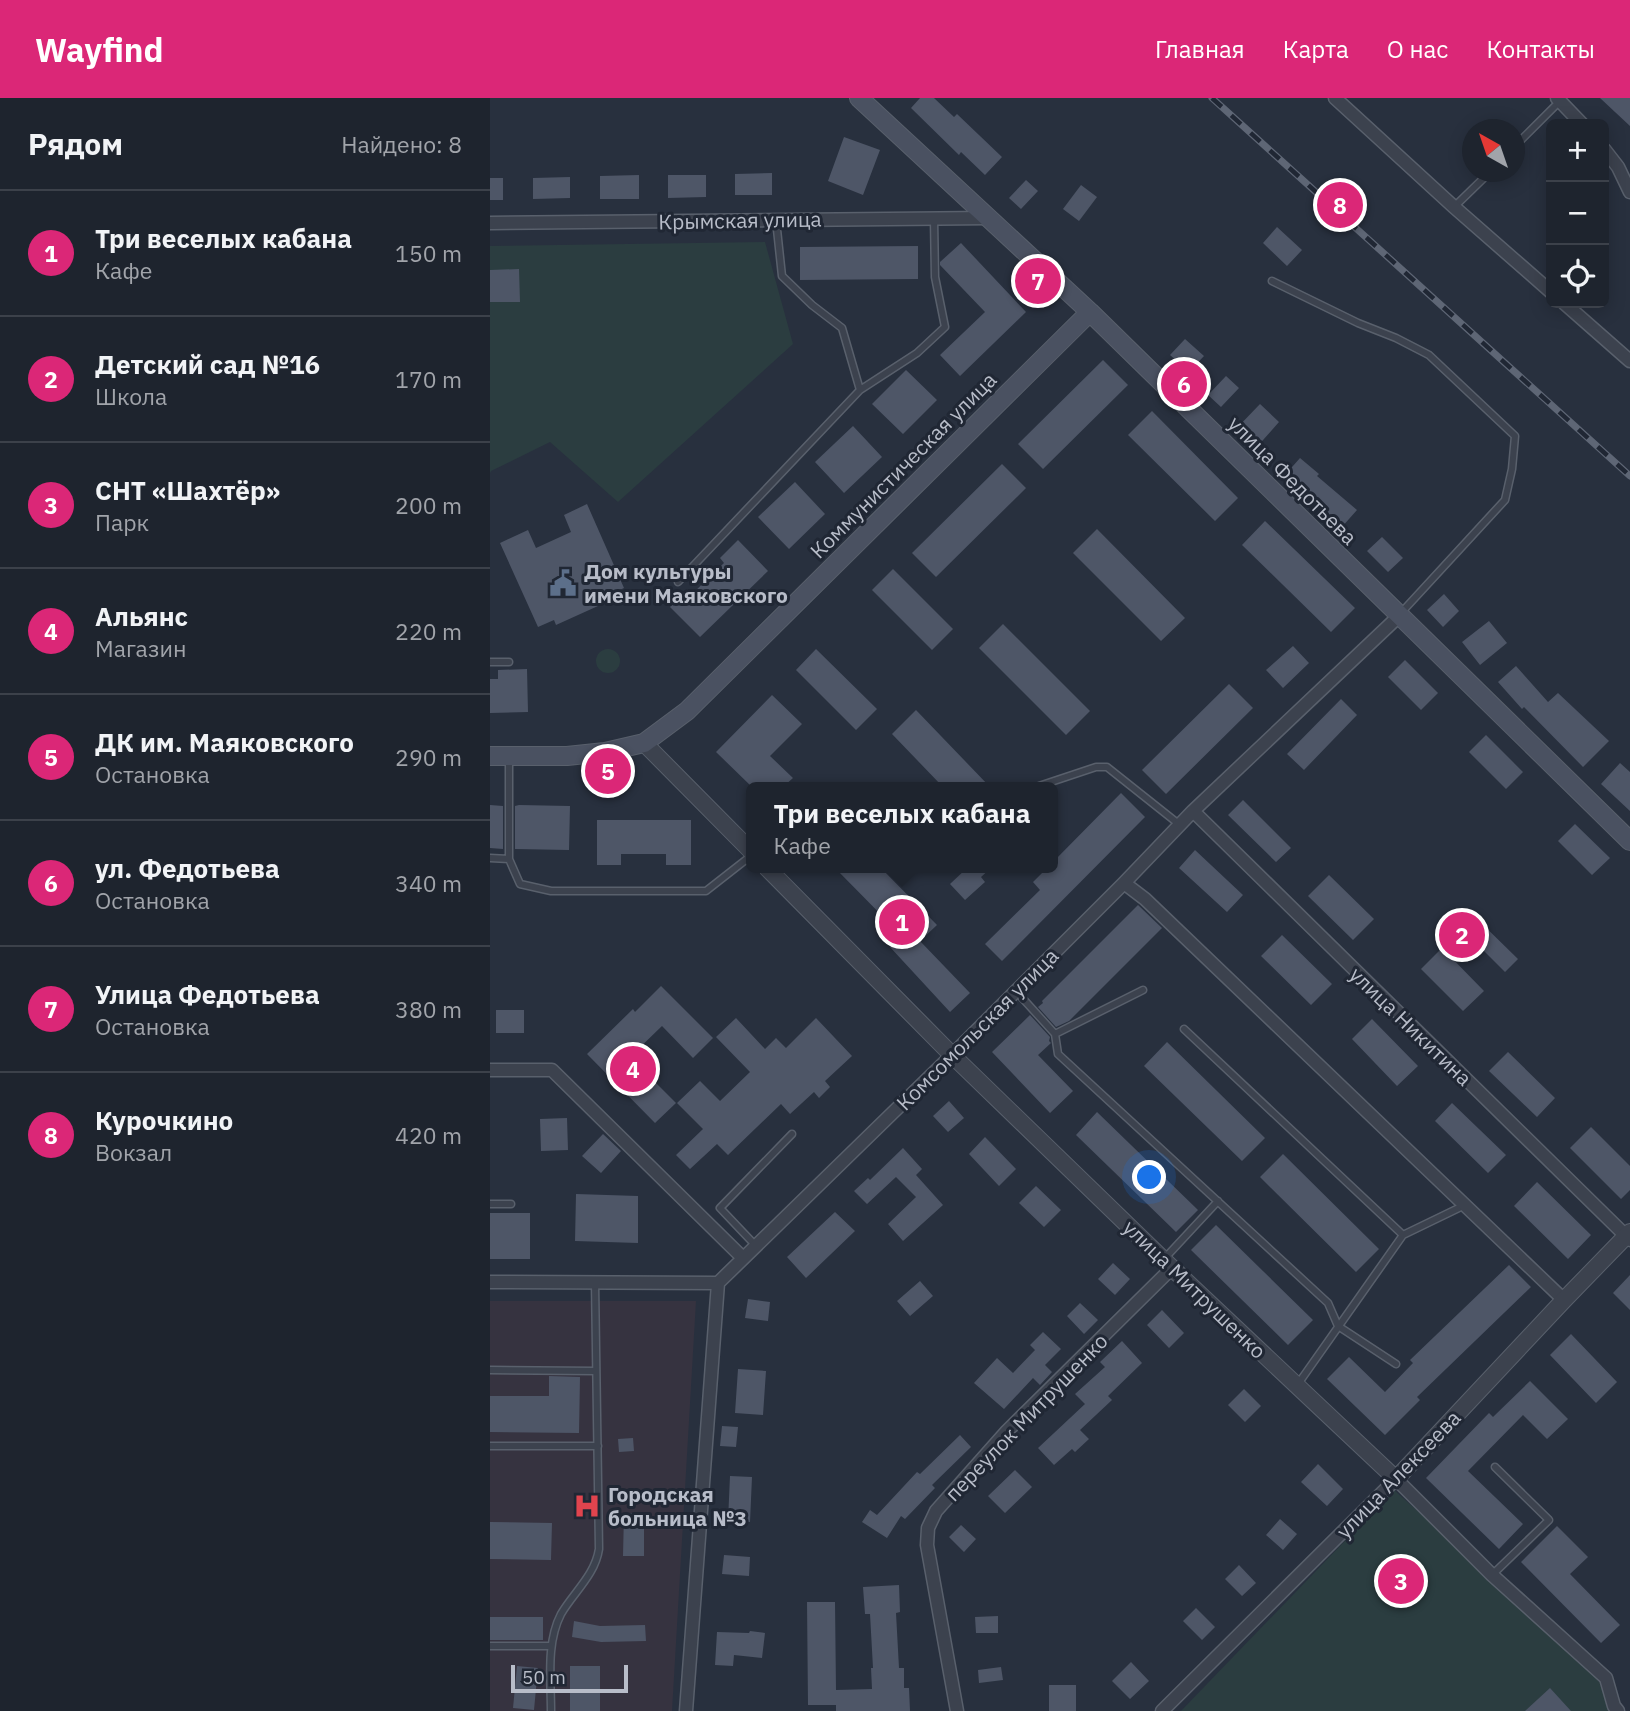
<!DOCTYPE html>
<html lang="ru">
<meta charset="utf-8">
<style>
:root{--surface:#1e242e;--page:#262c36;--text:#f1f3f6;--muted:#a1a4aa;--line:#3c414a;--accent:#db2777}
body{margin:0;font-family:"IBM Plex Sans",sans-serif;background:var(--page);color:var(--text)}
.controls{position:absolute;right:21px;top:21px;display:grid;overflow:hidden;border-radius:10px;box-shadow:0 4px 18px #0003}
.controls button{width:63px;height:63px;display:grid;place-items:center;padding:0;border:0;border-bottom:2px solid var(--line);background:var(--surface);color:var(--text);font:35px sans-serif}
.compass{position:absolute;left:972px;top:21px;width:63px;height:63px;border-radius:50%;background:var(--surface);box-shadow:0 4px 18px #0003;rotate:320deg}
.scale{position:absolute;left:21px;bottom:18px;width:117px;box-sizing:border-box;padding-left:7px;border:4px solid #b8bdc9;border-top:0;font-size:19px;line-height:24px;white-space:nowrap;color:#b8bdc9;-webkit-text-stroke:5px #202734;paint-order:stroke}
.you{position:absolute;left:660px;top:1080px;width:24px;height:24px;margin:-18px;border:5px solid #fff;border-radius:50%;background:#1a73e8;box-shadow:0 0 0 10px #1a73e833}
.badge{display:grid;place-items:center;width:46px;height:46px;border-radius:50%;background:var(--accent);color:#fff;font-size:23px;font-weight:700}
.pin{position:absolute;translate:-50% -50%;border:4px solid #fff;box-shadow:0 2px 7px #0006}
.popup{position:absolute;left:256px;top:684px;width:312px;height:91px;box-sizing:border-box;display:grid;place-content:center;border-radius:10px;background:var(--surface);filter:drop-shadow(0 2px 5px #0005);font-size:23px;white-space:nowrap;color:var(--muted)}
.popup b{font-size:26px;color:var(--text)}
.popup::after{content:'';position:absolute;left:50%;top:100%;margin-left:-14px;border:14px solid transparent;border-top-color:var(--surface)}
.list{margin:0;padding:0;list-style:none}
h2{display:flex;justify-content:space-between;align-items:center;height:91px;margin:0;padding:0 28px;font-size:30px}
h2 small{font-size:23px;font-weight:400;color:var(--muted)}
.list li{display:grid;grid-template-columns:46px 1fr auto;gap:21px;align-items:center;box-sizing:border-box;height:126px;padding:0 28px;border-top:2px solid var(--line)}
.list b{display:block;font-size:26px;white-space:nowrap}
.list p{margin:0;font-size:23px;white-space:nowrap;color:var(--muted)}
.list em{font-size:23px;font-style:normal;color:var(--muted)}
.icon{flex:none;width:38px;height:38px;fill:none;stroke:currentColor;stroke-width:2;stroke-linecap:round;stroke-linejoin:round}
.map{position:relative;flex:none;width:1140px;height:1613px;overflow:hidden}
header{display:flex;align-items:center;gap:42px;box-sizing:border-box;height:98px;padding:0 35px;background:var(--accent);color:#fff}
header strong{font-size:33px}
nav{display:flex;gap:38px;margin-inline-start:auto;font-size:24px}
main{display:flex}
aside{flex:1;background:var(--surface)}
.map>svg:first-child{display:block}
.medical{fill:#363340}
.green{fill:#2b3d40}
.building{fill:#4e5667}
.lines{fill:none;stroke-linecap:round;stroke-linejoin:round}
.service-casing{stroke:#59606c;stroke-width:9}
.minor-casing{stroke:#59606c;stroke-width:15}
.tertiary-casing{stroke:#59606c;stroke-width:18}
.secondary-casing{stroke:#59606c;stroke-width:20}
.service{stroke:#3c424e;stroke-width:6}
.minor{stroke:#3c424e;stroke-width:12}
.tertiary{stroke:#3c424e;stroke-width:16}
.secondary{stroke:#4a5161;stroke-width:18}
.rail-casing{stroke:#5e6675;stroke-width:7}
.rail{stroke:#202734;stroke-width:4.5;stroke-dasharray:13;stroke-linecap:butt}
.labels{text-anchor:middle;dominant-baseline:central;stroke-width:6;stroke-linejoin:round;paint-order:stroke}
.street-label{font-size:21px;fill:#b8bdc9;stroke:#202734}
.poi-label{font-size:21px;font-weight:bold;fill:#b8bdc9;stroke:#202734;text-anchor:start}
</style>
<header>
<strong>Wayfind</strong>
<nav><a>Главная</a><a>Карта</a><a>О нас</a><a>Контакты</a></nav>
</header>
<main>
<aside>
<h2>Рядом<small>Найдено: 8</small></h2>
<ul class="list">
<li><span class="badge">1</span><div><b>Три веселых кабана</b><p>Кафе</p></div><em>150 m</em></li>
<li><span class="badge">2</span><div><b>Детский сад №16</b><p>Школа</p></div><em>170 m</em></li>
<li><span class="badge">3</span><div><b>СНТ «Шахтёр»</b><p>Парк</p></div><em>200 m</em></li>
<li><span class="badge">4</span><div><b>Альянс</b><p>Магазин</p></div><em>220 m</em></li>
<li><span class="badge">5</span><div><b>ДК им. Маяковского</b><p>Остановка</p></div><em>290 m</em></li>
<li><span class="badge">6</span><div><b>ул. Федотьева</b><p>Остановка</p></div><em>340 m</em></li>
<li><span class="badge">7</span><div><b>Улица Федотьева</b><p>Остановка</p></div><em>380 m</em></li>
<li><span class="badge">8</span><div><b>Курочкино</b><p>Вокзал</p></div><em>420 m</em></li>
</ul>
</aside>
<div class="map">
<svg width="1140" height="1613" viewBox="0 0 1140 1613">
<rect width="100%" height="100%" fill="#28303e"/>
<path class="medical" d="M0,1203H206L182,1613H0Z"/>
<path class="green" d="M275,144L303,246L128,404L60,344L1,373L0,375V148Z
M106 563a12 12 0 1 1 24 0a12 12 0 1 1-24 0Z
M904,1392L1109,1575L1124,1613H691Z"/>
<path class="building" d="M430,0H444L464,19L467,16L512,59L495,77L471,54L469,57L421,10Z
M1110,0H1140V28Z
M354,39L390,52L373,97L338,83Z
M282,75V97H245V76Z
M149,77V101H110V78Z
M178,77H216V99L178,100Z
M80,79V100L43,101V80Z
M0,80H13V102H0Z
M536,82L548,93L531,111L519,100Z
M591,87L607,99L589,123L573,111Z
M787,129L812,152L797,168L773,145Z
M471,145L536,214L470,278L450,257L495,214L450,167V164Z
M428,148V181L310,182V149Z
M29,171L30,204H0V172Z
M695,241L714,258L699,274L680,257Z
M613,262L638,287L553,371L528,346Z
M416,272L447,302L413,336L382,306Z
M736,278L749,290L731,309L718,297Z
M770,306L789,324L765,351L745,332Z
M662,313L748,400L725,423L638,337Z
M363,328L392,359L354,395L325,364Z
M810,360L829,376L827,378L867,412L851,430L828,410L830,407L795,377Z
M512,366L536,390L446,479L422,455Z
M305,384L335,416L299,451L268,419Z
M97,406L134,490L117,498L119,503L66,527L64,522L48,529L10,445L38,432L46,450L81,434L74,417Z
M775,423L865,510L841,534L752,447Z
M607,431L695,520L671,543L583,455Z
M892,439L913,460L898,474L877,453Z
M248,442L278,473L210,539L180,509L198,491L202,496L234,465L230,460Z
M403,471L463,531L442,552L382,492Z
M954,496L969,513L953,529L937,512Z
M999,523L1017,545L990,567L972,544Z
M513,526L600,613L576,637L489,550Z
M803,548L819,565L793,590L776,572Z
M326,551L387,611L366,632L306,572Z
M915,562L948,595L931,612L898,579Z
M1026,568L1058,604L1068,595L1119,643L1093,669L1034,609L1032,611L1008,584Z
M37,571L38,614L0,615V581H8V572Z
M739,586L763,610L676,696L652,672Z
M282,597L312,626L280,658L303,680L293,689H262L226,654Z
M851,601L867,617L814,672L797,656Z
M426,612L500,689H453L402,636Z
M996,637L1033,674L1016,691L979,654Z
M1130,665L1140,674V713L1111,686Z
M631,695L655,719L512,863L495,846L550,792L543,784L557,770H563V764Z
M753,702L801,750L786,764L738,717Z
M0,707L13,708V751L0,750Z
M29,707L80,708L79,752L25,751V708Z
M107,722H201V767H176V756H131V767H107Z
M1085,726L1120,760L1102,777L1068,743Z
M705,752L753,797L737,814L689,770Z
M345,770H391L447,827L430,843L480,895L460,914L400,849L412,838Z
M477,770H501L491,779L495,784L475,802L460,786Z
M839,777L884,821L863,842L818,798Z
M648,807L672,830L579,923L566,929L548,909L553,905L552,903Z
M982,816L1028,861L1015,874L970,829Z
M792,837L842,886L821,907L771,858Z
M952,850L994,893L973,913L931,871Z
M171,888L223,940L203,960L172,928L140,959L186,1005L165,1025L97,956L143,911L145,914Z
M6,912H34V935H6Z
M540,917L560,939L559,943L561,945L548,957L583,993L560,1015L502,954Z
M246,920L275,951L286,940L296,950L326,920L362,958L335,983L340,989L329,1000L324,994L300,1016L291,1006L238,1057L227,1046L200,1071L186,1057L213,1031L187,1005L210,983L230,1003L260,974L226,939Z
M882,921L928,968L907,988L862,941Z
M677,944L775,1040L752,1063L654,968Z
M1018,954L1065,1000L1047,1019L999,973Z
M459,1003L474,1020L458,1034L443,1018Z
M962,1005L1016,1057L998,1075L945,1023Z
M607,1014L708,1112L686,1134L586,1037Z
M77,1020L78,1052L51,1053L50,1021Z
M1101,1029L1140,1068V1092L1131,1101L1080,1050Z
M113,1036L131,1053L111,1075L92,1058Z
M495,1039L526,1071L509,1088L479,1056Z
M413,1050L432,1071L426,1077L453,1107L413,1143L398,1126L426,1099L406,1079L377,1106L364,1093L378,1080L380,1082Z
M793,1056L889,1151L866,1174L770,1079Z
M1047,1084L1101,1137L1078,1161L1024,1108Z
M546,1088L571,1112L554,1129L529,1105Z
M86,1096L148,1098V1145L85,1143Z
M345,1114L365,1133L316,1180L297,1159Z
M0,1115H40V1161H0Z
M726,1127L823,1222L798,1247L701,1152Z
M623,1165L640,1181L625,1197L608,1181Z
M1019,1167L1041,1189L927,1299L930,1302L895,1337L837,1281L859,1259L895,1294L923,1265L920,1262Z
M1140,1177V1212L1123,1195Z
M430,1183L443,1198L420,1218L407,1203Z
M258,1201L280,1204L278,1223L255,1220Z
M590,1205L608,1222L594,1236L577,1218Z
M672,1212L694,1235L679,1250L657,1227Z
M553,1234L571,1251L555,1267L562,1274L550,1287L543,1280L514,1311L484,1285L507,1260L523,1275L545,1252L540,1247Z
M1081,1236L1127,1284L1106,1305L1060,1257Z
M632,1243L652,1265L618,1298L622,1302L590,1332L599,1341L585,1354L582,1351L564,1367L548,1350L595,1306L585,1296L615,1269L610,1264Z
M248,1271L276,1273L273,1317L245,1315Z
M59,1278L90,1279L89,1335L0,1334V1298H59Z
M1040,1283L1078,1321L1057,1341L1033,1317L978,1373L1033,1426L1009,1451L936,1380L999,1315L1003,1319Z
M754,1291L771,1308L755,1324L738,1307Z
M232,1328L248,1329L246,1349L230,1348Z
M470,1337L481,1349L442,1387L445,1390L415,1421L411,1418L397,1440L372,1424L380,1412L387,1417L427,1374L430,1376Z
M143,1340L144,1353L129,1354L128,1341Z
M828,1366L853,1391L837,1408L811,1384Z
M525,1372L542,1389L515,1415L498,1398Z
M240,1378L262,1379L260,1424L238,1423Z
M134,1415H154V1458H133Z
M790,1421L807,1436L793,1452L776,1437Z
M0,1424L62,1425L61,1462L0,1461Z
M471,1427L486,1441L474,1454L459,1439Z
M1067,1428L1098,1459L1080,1476L1130,1527L1111,1545L1031,1464Z
M234,1457L260,1459L259,1478L232,1476Z
M749,1467L766,1485L752,1498L735,1481Z
M409,1487L410,1514L406,1515L409,1570H414V1590H419L420,1613H346V1607H318L317,1504H345L346,1592L382,1591L381,1570H383L380,1516H375L373,1489Z
M706,1510L725,1529L712,1542L693,1523Z
M508,1518V1535H486L485,1519Z
M0,1519H53V1542H0Z
M84,1523L110,1528L155,1527L156,1543L111,1544L82,1539Z
M260,1533L275,1535L272,1560L244,1557L243,1568L225,1567L227,1534L259,1535Z
M641,1564L659,1583L640,1601L622,1583Z
M27,1568L48,1570L44,1612L23,1610Z
M80,1568H110V1613H80Z
M511,1569L513,1582L489,1585L488,1572Z
M559,1587H586V1613H559Z
M1060,1590L1081,1613H1035Z"/>
<g class="lines">
<defs>
<path id="service" d="M1024,49L1070,3
M964,109L1000,74
M286,122L292,178L322,207L352,230L370,292
M782,183L868,225L906,240L939,257L1025,338L1022,371L1015,402L910,516
M188,484L370,292L427,255L455,229L445,179L444,121
M0,564H19
M549,688L606,669H617L690,727
M0,760L19,761L30,786L61,793H216L262,757
M19,761V658
M526,893L565,936L568,956L838,1205L848,1228L906,1266
M694,931L913,1137
M565,936L653,892
M0,1106H21
M266,1148L230,1110L302,1036
M675,1160L728,1103
M0,1272L106,1273
M808,1286L913,1137L975,1107
M0,1348H108
M1002,1477L1059,1422L1005,1369
M0,1548H61
M61,1613C61,1582 56,1545 71,1516C84,1494 105,1477 109,1451L105,1184"/>
<path id="minor" d="M845,0L964,109L1061,194
M1067,0L1092,26
M1114,51L1128,69L1140,94
M0,125L499,120
M1074,205L1140,263
M703,713L1140,1142
M634,785L655,801L1074,1202
M0,972H62L253,1160
M0,1184L228,1185L462,957L634,785L703,713L909,518
M196,1613L228,1185
M467,1613L437,1447L438,1430L446,1413L517,1333L682,1170
M672,1613L906,1381L1002,1477L1116,1580L1124,1608L1128,1613"/>
<path id="tertiary" d="M154,645L262,754
M277,770L462,957L682,1170L906,1381L1074,1202L1140,1134"/>
<path id="secondary" d="M369,0L600,214L1140,743
M0,658H77L115,654L154,645L197,613L600,214"/>
</defs>
<use href="#service" class="service-casing"/>
<use href="#minor" class="minor-casing"/>
<use href="#tertiary" class="tertiary-casing"/>
<use href="#secondary" class="secondary-casing"/>
<use href="#service" class="service"/>
<use href="#minor" class="minor"/>
<use href="#tertiary" class="tertiary"/>
<use href="#secondary" class="secondary"/>
<defs>
<path id="rail" d="M722,0L1140,378"/>
</defs>
<use href="#rail" class="rail-casing"/>
<use href="#rail" class="rail"/>
</g>
<defs>
<symbol id="civic-bare" viewBox="-9 -9 18 18"><path d="M-.6-6.5H3V-4.5H.6V-3L4-1V1h2V6H-6V1h2V-1L-.6-3ZM-1.2 2.5V6h2.4V2.5Z" fill="#5c6f8a" stroke="#202734" stroke-width="2.5" paint-order="stroke"/></symbol>
<symbol id="hospital-bare" viewBox="-9 -9 18 18"><path d="M-5-5h3v3.5h4V-5h3V5h-3V1.5h-4V5h-3Z" fill="#e0444e" stroke="#202734" stroke-width="2.5" paint-order="stroke"/></symbol>
</defs>
<g fill-rule="evenodd">
<use href="#civic-bare" x="54" y="466" width="38" height="38"/>
<use href="#hospital-bare" x="78" y="1389" width="38" height="38"/>
</g>
<g class="labels">
<g class="street-label">
<text transform="translate(250 122) rotate(-1)">Крымская улица</text>
<text transform="translate(413 367) rotate(-45)">Коммунистическая улица</text>
<text transform="translate(803 382) rotate(45)">улица Федотьева</text>
<text transform="translate(921 928) rotate(44)">улица Никитина</text>
<text transform="translate(487 931) rotate(-45)">Комсомольская улица</text>
<text transform="translate(705 1191) rotate(44)">улица Митрушенко</text>
<text transform="translate(536 1319) rotate(-46)">переулок Митрушенко</text>
<text transform="translate(908 1376) rotate(-46)">улица Алексеева</text>
</g>
<g class="poi-label">
<text x="94" y="473">Дом культуры<tspan x="94" dy="24">имени Маяковского</tspan></text>
<text x="118" y="1396">Городская<tspan x="118" dy="24">больница №3</tspan></text>
</g>
</g>
</svg>
<div class="controls">
<button>+</button>
<button>−</button>
<button><svg class="icon" aria-label="locate" viewBox="0 0 24 24"><circle cx="12" cy="12" r="6"/><path d="M12 2v4M12 18v4M2 12h4M18 12h4"/></svg></button>
</div>
<svg class="compass" viewBox="-18 -18 36 36"><path d="M0-13l5 13h-10z" fill="#e53935"/><path d="M0 13l5-13h-10z" fill="#a1a4aa"/></svg>
<div class="scale">50 m</div>
<div class="you"></div>
<div class="pin badge" style="left:412px;top:824px">1</div>
<div class="popup"><b>Три веселых кабана</b>Кафе</div>
<div class="pin badge" style="left:972px;top:837px">2</div>
<div class="pin badge" style="left:911px;top:1483px">3</div>
<div class="pin badge" style="left:143px;top:971px">4</div>
<div class="pin badge" style="left:118px;top:673px">5</div>
<div class="pin badge" style="left:694px;top:286px">6</div>
<div class="pin badge" style="left:548px;top:183px">7</div>
<div class="pin badge" style="left:850px;top:107px">8</div>
</div>
</main>
